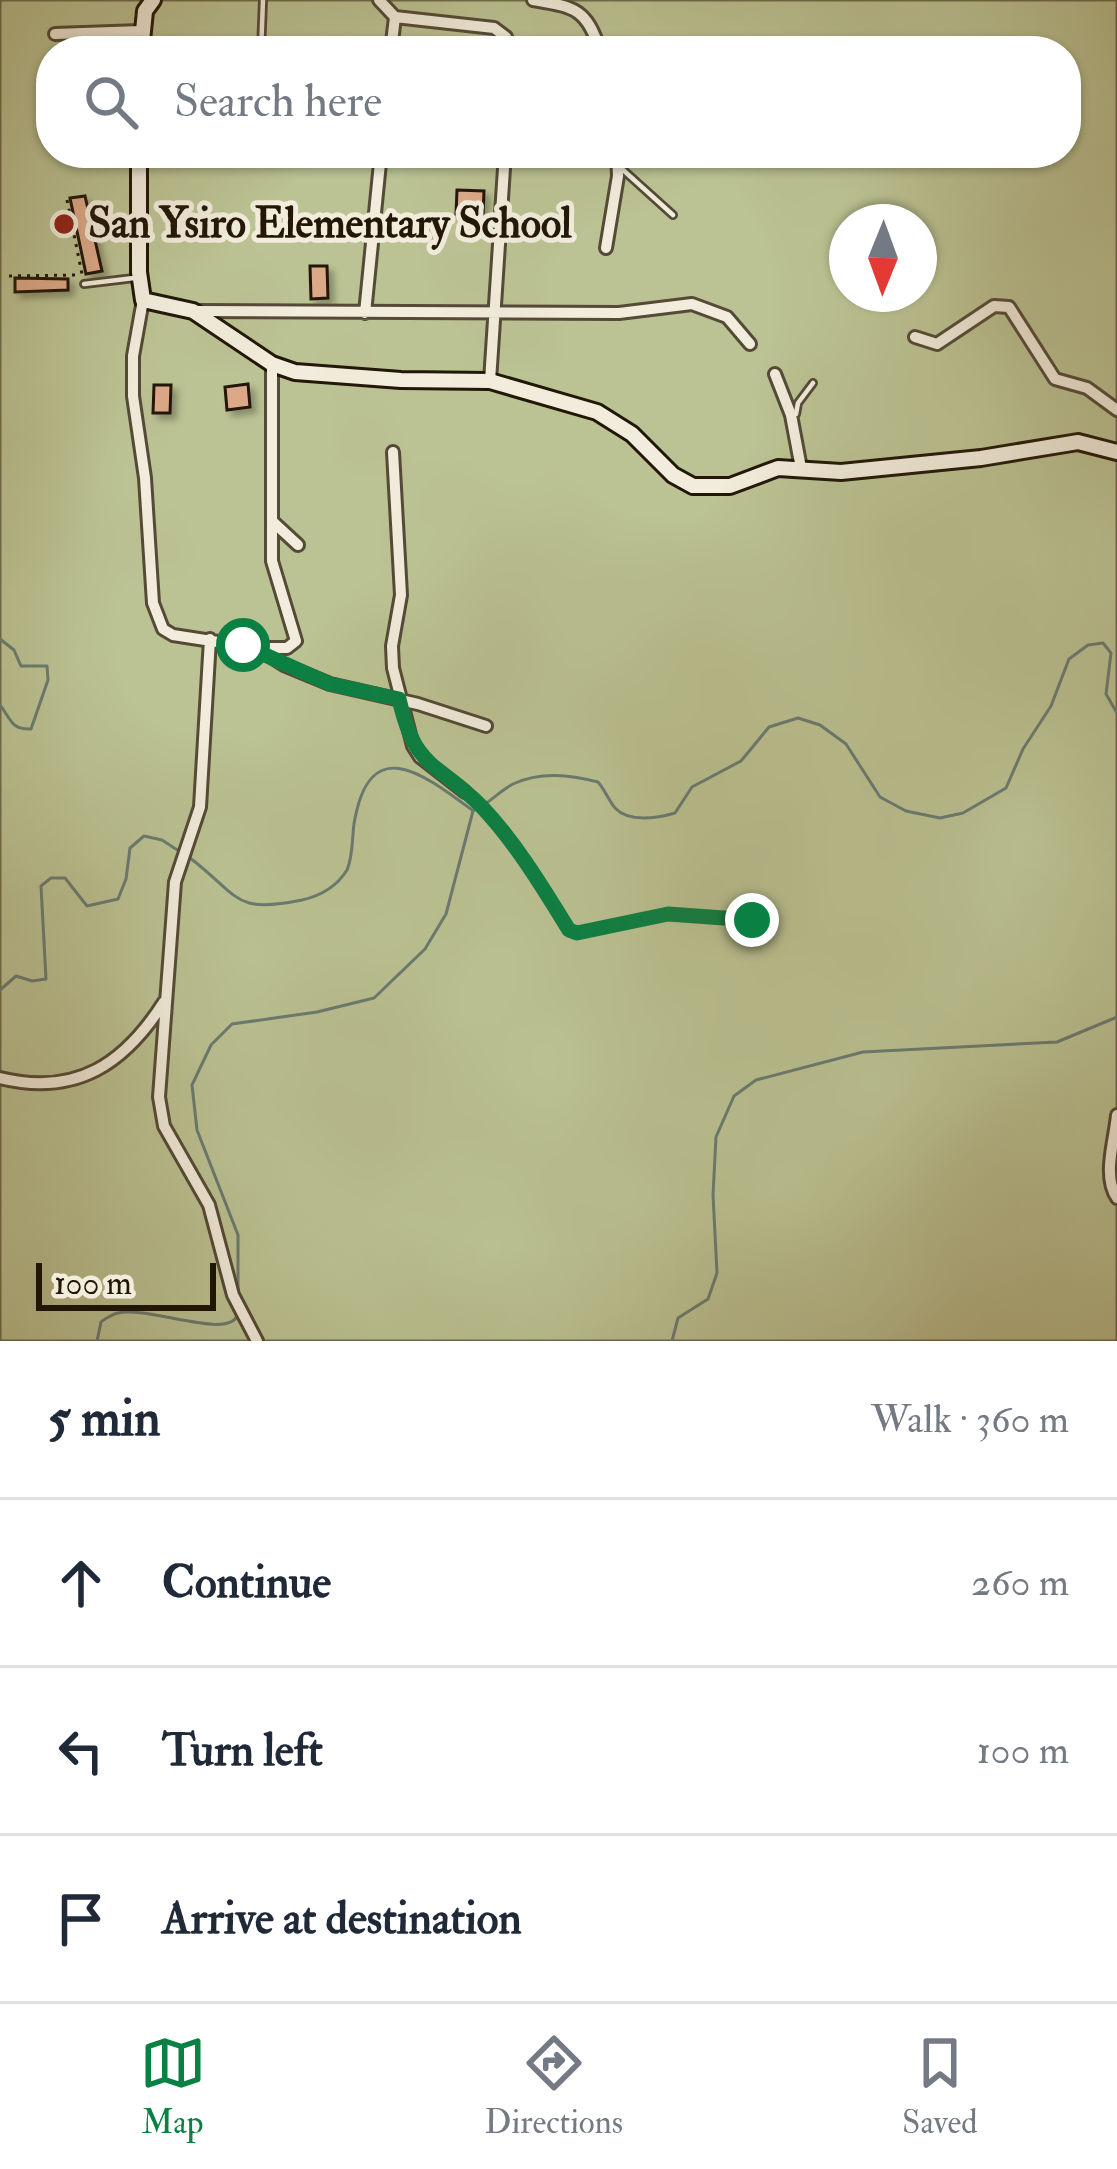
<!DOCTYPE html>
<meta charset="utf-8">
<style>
:root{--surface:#fff;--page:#f6f6f7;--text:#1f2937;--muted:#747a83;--line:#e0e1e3;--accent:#0b8043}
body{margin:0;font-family:"IM FELL Double Pica",serif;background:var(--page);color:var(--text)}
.compass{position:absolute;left:829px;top:204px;width:108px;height:108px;border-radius:50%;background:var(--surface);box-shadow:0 3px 9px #0004;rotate:181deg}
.scale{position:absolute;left:36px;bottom:30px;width:180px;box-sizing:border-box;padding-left:12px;border:6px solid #221707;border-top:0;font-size:33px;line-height:42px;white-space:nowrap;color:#221707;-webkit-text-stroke:9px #f1ecdb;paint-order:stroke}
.stop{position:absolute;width:36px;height:36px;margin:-27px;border:9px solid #0b8043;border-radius:50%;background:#fff}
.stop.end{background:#0b8043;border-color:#fff;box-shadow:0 3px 12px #0008}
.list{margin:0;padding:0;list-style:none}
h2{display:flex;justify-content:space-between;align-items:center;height:156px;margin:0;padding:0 48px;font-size:51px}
h2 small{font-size:39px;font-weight:400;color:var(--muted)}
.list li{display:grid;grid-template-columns:78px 1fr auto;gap:36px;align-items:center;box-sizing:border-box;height:168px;padding:0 48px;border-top:3px solid var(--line)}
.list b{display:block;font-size:45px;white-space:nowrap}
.list em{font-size:39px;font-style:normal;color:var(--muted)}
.icon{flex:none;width:66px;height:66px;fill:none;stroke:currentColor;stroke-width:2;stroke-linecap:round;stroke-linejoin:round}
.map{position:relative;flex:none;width:1117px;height:1341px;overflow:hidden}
.search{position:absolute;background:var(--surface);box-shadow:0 3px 9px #0004;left:36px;right:36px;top:36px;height:132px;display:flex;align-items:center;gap:30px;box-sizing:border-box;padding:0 42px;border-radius:48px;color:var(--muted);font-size:45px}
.sheet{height:660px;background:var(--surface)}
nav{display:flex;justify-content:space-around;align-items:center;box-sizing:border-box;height:168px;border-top:3px solid var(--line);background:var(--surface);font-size:33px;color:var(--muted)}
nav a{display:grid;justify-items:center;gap:6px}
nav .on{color:var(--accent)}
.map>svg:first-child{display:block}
.green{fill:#bbc293;stroke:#6e6c4d;stroke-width:3;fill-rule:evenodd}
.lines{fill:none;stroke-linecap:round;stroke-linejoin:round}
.stream{stroke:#697b71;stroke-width:3}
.building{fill:#dca988;stroke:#221707;stroke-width:3;filter:url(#shadow)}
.lane-casing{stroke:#544a37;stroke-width:10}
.street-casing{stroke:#544a37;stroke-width:16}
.secondary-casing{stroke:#221707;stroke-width:20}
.path{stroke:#221707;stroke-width:3;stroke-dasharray:3 6;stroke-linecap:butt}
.lane{stroke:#f1ecdb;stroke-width:4.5}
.street{stroke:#f1ecdb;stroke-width:10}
.secondary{stroke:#f1ecdb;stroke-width:14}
.route{stroke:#0b8043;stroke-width:15}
.poi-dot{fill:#8f2418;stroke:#f1ecdb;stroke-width:4.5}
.labels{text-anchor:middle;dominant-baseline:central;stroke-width:10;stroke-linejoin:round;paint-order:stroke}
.poi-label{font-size:42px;font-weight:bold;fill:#221707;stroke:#f1ecdb;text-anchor:start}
</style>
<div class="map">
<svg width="1117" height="1341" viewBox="0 0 1117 1341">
<defs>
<filter id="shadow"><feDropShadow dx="5.5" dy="5.5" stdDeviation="3" flood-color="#0004"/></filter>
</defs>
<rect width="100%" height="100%" fill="#eae2c7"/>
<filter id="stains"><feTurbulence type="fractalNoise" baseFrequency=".00167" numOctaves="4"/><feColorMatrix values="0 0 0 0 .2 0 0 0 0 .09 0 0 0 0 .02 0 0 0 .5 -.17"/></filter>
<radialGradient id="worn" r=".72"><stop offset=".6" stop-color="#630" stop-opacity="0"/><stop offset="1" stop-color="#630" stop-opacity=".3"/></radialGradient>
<path class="green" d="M0,0H1117V1341H0ZM51,51H1066V153H51ZM847,222H919V294H847Z"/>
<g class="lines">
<path class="stream" d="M0,639L14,650L21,666H47L48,680L31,729C11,730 11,719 0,705
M190,858C241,897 233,914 302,900C320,896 337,886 347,870C353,857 352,838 354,824C369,732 422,773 472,810
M0,990L16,976L32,981L46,979L41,886L51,878H65L87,906L118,899L126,879L130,848L144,836L162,840L182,853
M238,1293V1235L197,1130L192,1085L211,1045L232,1024L317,1012L374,998L425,949L446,914L473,811C489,804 499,791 513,784C541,771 570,775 598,782C605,790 609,801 615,808C629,823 658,818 675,813L692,787L741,761L769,727L798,718L820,725L846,744L880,797L906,811L940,818L963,813L1006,788L1023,749L1051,706L1069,659L1088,645L1103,643L1111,653L1106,694L1117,713
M97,1341L101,1322C103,1320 115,1313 118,1313C151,1306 230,1341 238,1314
M672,1341L678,1318L708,1299L717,1273L713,1195L716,1137L734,1096L756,1080L863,1052L1057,1042L1117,1017"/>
</g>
<path class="building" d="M457,190L484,191L483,215L456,214Z
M85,196L102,271L86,274L70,198Z
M310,266H327L328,298L311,299Z
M15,278L68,279V290L15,292Z
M248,384L250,407L227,410L225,387Z
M154,385H171L170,413H153Z"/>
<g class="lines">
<defs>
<path id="lane" d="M261,51L263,0
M479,51L491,43L508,42
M622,169L673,215
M84,284L134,278
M796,414L798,403L813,383"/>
<path id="street" d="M379,0L395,17L494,28L506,37L510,51
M533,0C574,7 587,8 600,51
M55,34L141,31
M391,51L395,17
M806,160V153
M606,248L618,176L617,153
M143,300L133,356V396L145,478L153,603L163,629L173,635L257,648L284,665L330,684L418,704L486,726
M193,311L619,313L692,304L727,317L750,344
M365,313L381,153
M915,337L937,344L994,306L1009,307L1055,379L1087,388L1117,410
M272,364V521L298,545
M775,374L791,415L801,468
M490,381L505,153
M393,452L401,595L392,646L393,668L413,746L420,757L465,792
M210,639L200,807L175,882L159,1097L164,1126L209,1205L233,1295L257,1341
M261,648H287L296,641L272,561V522
M0,1078C77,1097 125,1063 164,1002
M1117,1115C1115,1140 1102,1176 1117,1198"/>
<path id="secondary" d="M141,51L145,11L153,0
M139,153V272L143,300L193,311L272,364L295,372L401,380L490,381L597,412L632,434L673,475L693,486H730L778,468L841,472L981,458L1078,442L1117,452"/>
</defs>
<use href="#lane" class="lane-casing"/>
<use href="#street" class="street-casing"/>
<use href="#secondary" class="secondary-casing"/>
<path class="path" d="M67,200L82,274
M9,276L80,275
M475,801L507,837L569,930L577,933L668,914L752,920"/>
<use href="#lane" class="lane"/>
<use href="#street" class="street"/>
<use href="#secondary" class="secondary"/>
</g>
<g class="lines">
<path class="route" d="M243,645L330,684L399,699C416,772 436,760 482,807C516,843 543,888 569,930L577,933L668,914L752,920"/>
</g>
<circle class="poi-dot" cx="64" cy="224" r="12"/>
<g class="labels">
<g class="poi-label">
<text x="88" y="224">San Ysiro Elementary School</text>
</g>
</g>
<rect width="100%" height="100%" filter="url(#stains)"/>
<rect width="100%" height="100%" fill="url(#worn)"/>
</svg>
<svg class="compass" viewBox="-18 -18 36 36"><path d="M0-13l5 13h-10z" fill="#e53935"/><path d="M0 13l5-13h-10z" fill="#747a83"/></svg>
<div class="scale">100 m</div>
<div class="stop" style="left:243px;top:645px"></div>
<div class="stop end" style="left:752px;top:920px"></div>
<div class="search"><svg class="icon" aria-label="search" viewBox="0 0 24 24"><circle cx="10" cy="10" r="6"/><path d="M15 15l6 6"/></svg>Search here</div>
</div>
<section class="sheet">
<h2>5 min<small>Walk · 360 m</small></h2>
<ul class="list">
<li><svg class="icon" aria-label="ahead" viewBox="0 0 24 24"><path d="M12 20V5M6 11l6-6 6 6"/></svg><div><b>Continue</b></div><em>260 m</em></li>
<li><svg class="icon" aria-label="left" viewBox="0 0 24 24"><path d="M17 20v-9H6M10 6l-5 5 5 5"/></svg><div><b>Turn left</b></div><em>100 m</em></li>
<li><svg class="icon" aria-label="arrive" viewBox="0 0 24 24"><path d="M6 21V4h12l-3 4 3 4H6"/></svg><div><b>Arrive at destination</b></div></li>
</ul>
</section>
<nav>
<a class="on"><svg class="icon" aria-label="map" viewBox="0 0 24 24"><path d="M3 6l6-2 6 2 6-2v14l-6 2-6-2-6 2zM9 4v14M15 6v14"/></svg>Map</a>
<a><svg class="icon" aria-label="directions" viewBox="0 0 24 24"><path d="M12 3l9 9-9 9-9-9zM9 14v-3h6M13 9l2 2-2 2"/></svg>Directions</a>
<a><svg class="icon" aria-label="saved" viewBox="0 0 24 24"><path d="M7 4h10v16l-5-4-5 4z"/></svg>Saved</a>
</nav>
